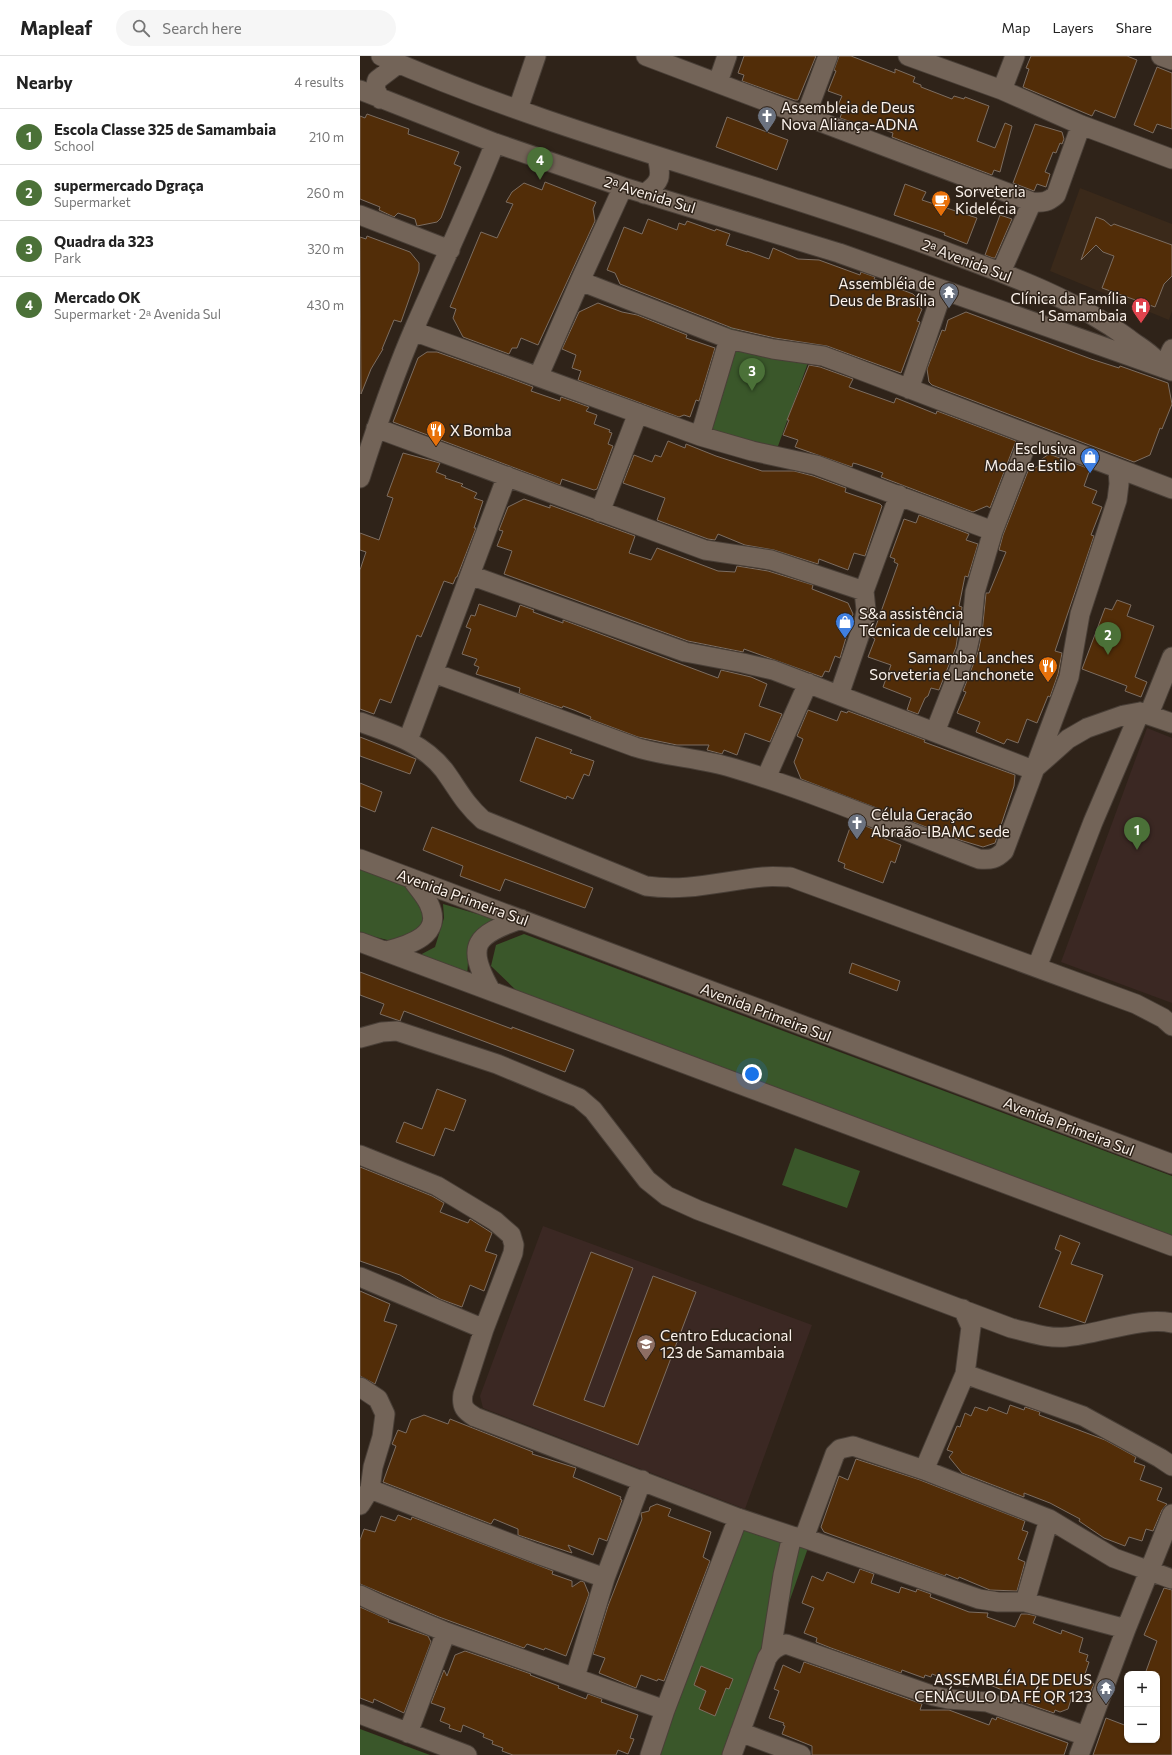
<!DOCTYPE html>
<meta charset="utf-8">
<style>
:root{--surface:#fff;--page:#f6f6f6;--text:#222;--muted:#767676;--line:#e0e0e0;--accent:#4b7138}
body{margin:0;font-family:Commissioner,sans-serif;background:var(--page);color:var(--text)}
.controls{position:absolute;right:12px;bottom:12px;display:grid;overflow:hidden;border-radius:8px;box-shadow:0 1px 3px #0004}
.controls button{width:36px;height:36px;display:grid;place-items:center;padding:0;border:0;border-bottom:1px solid var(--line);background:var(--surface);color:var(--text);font:20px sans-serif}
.you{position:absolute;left:392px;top:1018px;width:14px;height:14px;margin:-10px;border:3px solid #fff;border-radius:50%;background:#1a73e8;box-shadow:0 0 0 6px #1a73e833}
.badge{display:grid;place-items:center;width:26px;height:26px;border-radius:50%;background:var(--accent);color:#fff;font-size:13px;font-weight:700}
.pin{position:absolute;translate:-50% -33px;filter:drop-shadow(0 1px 2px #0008)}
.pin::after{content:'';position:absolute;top:21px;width:14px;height:12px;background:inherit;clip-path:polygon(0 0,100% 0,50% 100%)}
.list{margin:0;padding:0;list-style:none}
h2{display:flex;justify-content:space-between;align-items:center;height:52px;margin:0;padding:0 16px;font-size:17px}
h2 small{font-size:13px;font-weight:400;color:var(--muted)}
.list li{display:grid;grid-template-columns:26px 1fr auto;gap:12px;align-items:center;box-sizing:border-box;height:56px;padding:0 16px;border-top:1px solid var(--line)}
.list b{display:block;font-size:15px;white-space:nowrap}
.list p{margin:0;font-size:13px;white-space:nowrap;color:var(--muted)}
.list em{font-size:13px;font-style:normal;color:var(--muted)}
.icon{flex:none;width:22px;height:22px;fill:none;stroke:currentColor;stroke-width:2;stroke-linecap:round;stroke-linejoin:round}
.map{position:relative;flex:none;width:812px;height:1699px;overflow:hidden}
header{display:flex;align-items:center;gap:24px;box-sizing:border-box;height:56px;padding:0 20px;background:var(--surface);border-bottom:1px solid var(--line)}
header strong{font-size:19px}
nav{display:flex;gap:22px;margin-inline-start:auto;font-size:14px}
.search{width:280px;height:36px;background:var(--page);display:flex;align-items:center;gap:10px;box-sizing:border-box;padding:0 14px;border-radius:22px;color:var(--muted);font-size:15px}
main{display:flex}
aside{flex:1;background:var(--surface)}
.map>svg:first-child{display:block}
.built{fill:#3a291a}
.education{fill:#3b2823}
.green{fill:#3a572a}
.building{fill:#522d08;stroke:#7c6d61}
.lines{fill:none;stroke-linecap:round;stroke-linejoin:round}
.minor-casing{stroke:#493f37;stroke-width:21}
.minor{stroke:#736458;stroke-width:19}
.labels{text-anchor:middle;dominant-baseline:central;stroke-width:3;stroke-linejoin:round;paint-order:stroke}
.poi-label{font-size:15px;fill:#fbf2eb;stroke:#2f2319;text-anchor:start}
.street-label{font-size:15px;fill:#fbf2eb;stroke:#2f2319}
</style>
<header>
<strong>Mapleaf</strong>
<div class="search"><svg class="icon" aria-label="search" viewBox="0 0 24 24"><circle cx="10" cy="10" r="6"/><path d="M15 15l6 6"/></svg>Search here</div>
<nav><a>Map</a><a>Layers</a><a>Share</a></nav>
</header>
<main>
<aside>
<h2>Nearby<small>4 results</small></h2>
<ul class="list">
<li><span class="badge">1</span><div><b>Escola Classe 325 de Samambaia</b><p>School</p></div><em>210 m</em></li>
<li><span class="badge">2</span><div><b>supermercado Dgraça</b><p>Supermarket</p></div><em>260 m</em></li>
<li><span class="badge">3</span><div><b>Quadra da 323</b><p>Park</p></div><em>320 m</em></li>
<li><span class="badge">4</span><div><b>Mercado OK</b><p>Supermarket · 2ᵃ Avenida Sul</p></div><em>430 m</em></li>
</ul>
</aside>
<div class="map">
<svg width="812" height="1699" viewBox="0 0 812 1699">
<rect width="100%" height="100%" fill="#2f2319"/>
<path class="built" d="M720,132L812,168V255L809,264L690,215Z"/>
<path class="education" d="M787,672L812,682V947L701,906Z
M183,1170L452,1269L385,1453L123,1352L120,1340Z"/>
<path class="green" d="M368,271L413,286L454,290L413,404L330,379Z
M0,812L44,829L65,855L58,878L39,887L0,877Z
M83,848L138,864L118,874L108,907L107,921L58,900L75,891L84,862Z
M164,878L812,1120V1185L159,937L131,910L136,889Z
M435,1092L500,1115L487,1152L422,1129Z
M380,1468L449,1489L376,1699H294Z
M0,1673L70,1699H0Z"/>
<path class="building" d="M384,0H456L438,44H435L382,25L384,19L378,17Z
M479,0H491L535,17V13L555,21L553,26L561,29V31L592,43L594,40L604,43L605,41L629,50L617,85L635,92L645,67L652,70L640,116L634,114L632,119L532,81L533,77L501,65L500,69L480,62L484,51L478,49L482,40L468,35L476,15L474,14Z
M671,0H767L777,4L755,62L735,54L732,60L663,31L669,13L666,12Z
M797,11L812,17V73L797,68L793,77L774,69Z
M7,58L49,73L48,78L99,96L94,108L101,111L81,162L77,166L57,170L55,163L38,157L34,161L19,154L20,151L0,143V60L5,62Z
M367,61L428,84L417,114L356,91Z
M675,68L702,76L704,83L702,88L700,87L696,97L693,96L685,116L690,118L686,131L677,128L674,135L653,127Z
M185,126L236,146L233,153L235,165L178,289L161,282L157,292H152L149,298L103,281L93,262L96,253L90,251L121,176L137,182L153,148L146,146L152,136L164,127L182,134Z
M545,128L566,136L562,144L617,162L607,188L584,179L585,177L534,159Z
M640,159L652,163L635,202H633L625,199Z
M736,161L744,164L751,170L754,168L812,189V220L804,228L795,251L742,232L754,200L743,196L736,189L721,204Z
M288,163L317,174L319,167L325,169L327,165L355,175L356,173L370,178L366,189L387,196V195L409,203L413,192L438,203L459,204L500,219L501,216L515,221L514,223L553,238L556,241L559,251L562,253L557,265L560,266L541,317L467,290L415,282L372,272L260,228L255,217L247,214L264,171L282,178Z
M7,180L50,196L59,207V215L41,266L34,264L22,293H23L11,313L1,338L0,181L6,183Z
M238,247L262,256L277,259L327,279L326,282L355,292L339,345L336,344L330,361L324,359L319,361L218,324L221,315L212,312L216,299L202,293L219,256Z
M606,256L731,303L759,312L760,310L808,327L812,348L802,373L800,372L790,399L774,406L572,329L569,326L567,313L582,274L585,275L588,264Z
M67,296H77L144,320L173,331L171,335L200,345L201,341L229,351L226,355L237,359L234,368L250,374L249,376L252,377L248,388L253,390L237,433L234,434L202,423L200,429L33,366L58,302Z
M449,309L460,311L493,323L489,331L534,347L536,342L576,358L577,355L656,385L630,452L627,450L613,456L521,421L523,417L497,408L493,407L492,411L435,391L438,384L423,379L429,364H427Z
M308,385L325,392L326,388L356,400L402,415H434L453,420L486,432L485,436L520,448L522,450L505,500L494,497L488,514L459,503L458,508L414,494L385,489L358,478L355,484L348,483L297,464L305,442L263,427L274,399L292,406L295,399L301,401Z
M43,397L80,407L76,416L86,420L85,422L103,428L101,430L117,437L114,442L123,445L114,472H116L97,521H96L93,528L84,525L61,581L57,579L31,647L20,643L14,658L0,653V514L6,496L0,494V477L19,484L33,442L27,440Z
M689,398L730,413L724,430L737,435L732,447L742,451L731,479L734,480L695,595L702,597L698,618L690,641L688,640L677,667L667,663L658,687L647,683L644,688L616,676L620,666L597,657L606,636L603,635L618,596L622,577L626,537H629L646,496L639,494L643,479L668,415L681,409L679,405Z
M164,443L190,452V449L275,480L269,497L291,504L297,492L358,515L375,516L377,510L408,515L453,529L452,533L488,547L493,558L480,602L475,600L469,616L465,615L462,621L384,593L383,596L328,585L144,518L152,495L137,490L143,475L139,474L148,451Z
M559,459L609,478L606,484L618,488L608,521L605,520L599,550L602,551L596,591L579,634L571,632L568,640L565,642L558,658L547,654L551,642L523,631L531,609L508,601L515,583L512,581L538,508L534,506L535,503L530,501L544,463L556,467Z
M757,544L771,549L767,560L794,570L775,621L787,626L781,641L765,635L767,630L722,613L745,552L752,554Z
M119,548L156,561L160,549L174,554L173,556L203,567V564L358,622L361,614L391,621L407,628L399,650L422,658L410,686L385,677L377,699L364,694L362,698L347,694L349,689H317L278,681L230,663L231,661L214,654L203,650L202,652L159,637L160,632L116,618L119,611L114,609L117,603L102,598L111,573L106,571L111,559L115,560Z
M448,654L477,665L481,655L487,657L488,655L565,684L564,686L655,719L654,730L635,787L623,791L600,784L441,723L434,706L443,683L437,680Z
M0,681L56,703L50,718L0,700Z
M176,681L212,694L210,697L234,705L229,720L224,718L213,743L207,740L206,743L160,725Z
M0,727L22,736L15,756L0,750Z
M501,768L515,774L513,778L541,789L535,807L531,805L523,827L484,812L485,808L478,805L491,769L499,773Z
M72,771L233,832L225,852L145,823L140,835L100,820L103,810L63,794Z
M492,907L540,925L537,935L489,917Z
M0,916L152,973V971L214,994L205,1016L44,955L40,965L20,958L24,948L0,939Z
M77,1033L106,1044L94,1075L85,1072L74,1100L36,1086L44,1066L62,1073Z
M0,1111L72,1140L84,1147L80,1156L108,1167L110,1163L132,1177L125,1195L137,1199L124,1235L110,1229L102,1251L80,1243L40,1219L0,1205Z
M700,1179L720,1187L711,1208L743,1219L725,1267L679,1251L701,1196L695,1193Z
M231,1196L273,1212L224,1344L244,1351L293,1220L336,1236L278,1389L173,1349Z
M0,1235L30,1248L24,1265L37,1269L15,1328L0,1320Z
M650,1349L664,1354L665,1351L680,1356L679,1359L745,1384L776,1401L774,1406L785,1410L780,1424L802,1432L797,1444L807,1448L802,1454L793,1475L786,1473L782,1485L769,1481L765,1490L744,1482L719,1465L720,1463L690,1447L664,1437V1441L602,1417L589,1401L593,1396L587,1394L597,1370L600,1371L605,1357L611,1360L615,1351L627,1355L629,1351L647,1358Z
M64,1359L88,1368L90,1363L173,1396L172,1398L216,1412L213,1421L261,1441L260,1443L262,1444L247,1485L239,1482L233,1499L208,1489L212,1497L158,1479V1473L134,1463L131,1468L23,1426L36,1390L32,1388L38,1374L46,1377L51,1364Z
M496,1403L560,1424L665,1465L662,1474L668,1476L658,1503L665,1506L657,1535L630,1534L599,1521L598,1523L586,1518L585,1520L464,1476L461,1471L479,1420L488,1424Z
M297,1448L311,1453L308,1460L351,1476L343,1501L350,1505L304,1625L298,1623L297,1625L281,1619L276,1632L239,1617L245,1602L233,1598L248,1550L282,1463L281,1457L289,1455L290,1451Z
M38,1459L51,1464L52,1461L193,1515L192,1518L212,1525V1531L221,1525L224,1526L229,1538L206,1600L185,1592L184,1594L167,1588L164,1592L79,1561L0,1528V1484L4,1473L15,1476L21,1460L35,1465Z
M500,1513L514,1518L511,1527L539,1537L541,1531L556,1536L557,1533L571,1538L570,1541L609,1556L628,1557L627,1561L655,1571L661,1558H667L676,1560L673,1567L701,1578L702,1574L723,1582L719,1596L728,1599L726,1605L729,1606L723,1624L734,1628L728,1642L713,1637L708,1653L700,1656L695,1654L694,1657L645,1640L647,1636L613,1622L611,1629L609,1628L608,1631L572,1618L571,1621L565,1619L564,1622L542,1614L541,1617L471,1592L456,1586L457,1582L444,1577L454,1552L442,1547L452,1520L463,1525L467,1516L494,1527Z
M804,1532L812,1534V1699H733L746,1662L767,1670V1684H797V1618H785L797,1585L784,1579Z
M0,1551L29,1564L28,1566L68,1580L71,1586L44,1657L14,1643L13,1647L0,1642Z
M105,1595L171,1618L170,1619L199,1630L198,1632L226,1643L228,1638L242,1643L241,1646L278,1659L270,1682L274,1683L268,1698L258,1694L256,1699H153L142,1695L143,1692L132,1688L133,1685L123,1681L124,1678L103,1669L101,1676L89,1672L90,1669L80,1665L85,1652L71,1647L84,1614L87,1620L95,1599Z
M444,1606L562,1648L560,1654H589L629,1669L632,1662L636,1664L637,1661L708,1687L704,1699H452V1690L422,1678L425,1670L423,1669L424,1667L409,1662L419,1635L414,1633L423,1609L440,1617Z
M341,1610L373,1623L369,1633L366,1632L355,1660L339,1653L346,1635L334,1629Z"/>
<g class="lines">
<defs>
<path id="minor" d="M21,0C201,79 393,124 576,192C643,217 711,240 769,283C778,290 788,295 795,303
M286,0L672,146C683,147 688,146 696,139L721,69
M548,0L642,34L721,69L812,103
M801,0L812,4
M358,26L367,0
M0,34L135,87L263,131L479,197L812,315
M642,34L655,0
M20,43L15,32L17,24L38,8
M158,53L176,0
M446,59L468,0
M284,138C301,126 302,121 297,101
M0,159L90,194
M641,216L672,146
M220,225L369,283L413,293L463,300L490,310L812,433
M53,275L340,380L392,395L456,409L633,475
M803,312L812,293
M179,319L220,225L263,131
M549,333L583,234
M16,372L345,494L411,504L504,535
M340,380L369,283
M0,422C16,372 33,321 54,273C81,211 110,150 135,87
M240,456L278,357
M110,519L325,596L383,607L413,614L673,714L708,683L727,672L764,659L780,656L812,667
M74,617L275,691C307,701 341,702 373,712C457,737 538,772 619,803C631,804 636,803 644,795L709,621L720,558L757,444L759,428L758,413
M479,639L504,566L506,554L504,535L539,439
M789,658L812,601
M0,666C31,677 63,687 84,714C98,733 104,747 123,764L286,830C329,836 361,825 403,821C412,820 421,821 430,821L776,948L803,962L812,970
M575,676L607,594L611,576L615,536L633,475L670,379
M48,684L147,420
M406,722L448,627
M0,803L812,1108
M0,886L812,1190
M27,895C49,889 84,879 69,848C65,839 57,831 51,822
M677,911L733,766L780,656
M130,933C105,888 116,879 161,863
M0,982L22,976L37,975L137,1008L219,1042L233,1054L287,1124L307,1140L338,1154L651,1272C669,1276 688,1283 706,1281C736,1279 783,1260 812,1267
M0,1099L77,1130L135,1165L151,1179L154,1189L153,1197L124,1273L103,1338C101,1351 105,1355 115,1361L378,1462L432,1480L444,1482L619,1543L638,1546H665L766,1573
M0,1221L124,1273
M605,1318L723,1360L800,1402L812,1410
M0,1331L18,1343L25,1358L22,1381L13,1411L10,1433L0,1449
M564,1414L605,1318L611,1271L603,1253
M10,1433L175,1497L245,1522
M444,1482L475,1398L480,1393L493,1390L564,1414L689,1463L754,1502L812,1523
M0,1539L21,1549L86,1576L305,1654
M665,1546L689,1463
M411,1595L423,1519L432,1480
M215,1621L245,1522L282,1424
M0,1658L107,1699
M380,1676L441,1699
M48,1677L86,1576
M290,1699L305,1654L378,1462
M372,1699L407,1602C412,1594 416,1591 426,1588L574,1640L588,1643L627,1646L726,1680
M719,1699L766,1573L812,1458"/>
</defs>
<use href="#minor" class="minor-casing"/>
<use href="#minor" class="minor"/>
</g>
<defs>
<symbol id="church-pin" viewBox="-11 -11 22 30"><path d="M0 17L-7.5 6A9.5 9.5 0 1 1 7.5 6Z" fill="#6b7280" stroke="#2f2319"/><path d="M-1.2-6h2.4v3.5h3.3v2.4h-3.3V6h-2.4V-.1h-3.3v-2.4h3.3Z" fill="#fff"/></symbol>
<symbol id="cafe-pin" viewBox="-11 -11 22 30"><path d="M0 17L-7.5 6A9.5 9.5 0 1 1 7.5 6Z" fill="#e8710a" stroke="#2f2319"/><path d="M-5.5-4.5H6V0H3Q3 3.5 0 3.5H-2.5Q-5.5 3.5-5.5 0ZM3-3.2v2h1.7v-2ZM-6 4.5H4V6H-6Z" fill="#fff"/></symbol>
<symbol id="temple-pin" viewBox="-11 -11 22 30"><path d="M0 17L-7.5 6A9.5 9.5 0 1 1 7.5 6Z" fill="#6b7280" stroke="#2f2319"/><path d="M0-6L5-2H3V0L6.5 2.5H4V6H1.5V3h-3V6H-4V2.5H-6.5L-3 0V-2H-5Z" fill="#fff"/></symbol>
<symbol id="hospital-pin" viewBox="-11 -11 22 30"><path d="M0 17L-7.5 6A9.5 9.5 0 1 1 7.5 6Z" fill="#e0444e" stroke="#2f2319"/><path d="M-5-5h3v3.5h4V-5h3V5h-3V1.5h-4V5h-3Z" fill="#fff"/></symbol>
<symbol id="restaurant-pin" viewBox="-11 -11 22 30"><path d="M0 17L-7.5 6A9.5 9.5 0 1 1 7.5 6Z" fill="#e8710a" stroke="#2f2319"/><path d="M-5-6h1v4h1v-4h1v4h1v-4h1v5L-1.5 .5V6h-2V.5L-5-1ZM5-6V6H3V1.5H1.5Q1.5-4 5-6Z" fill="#fff"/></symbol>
<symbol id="shop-pin" viewBox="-11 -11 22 30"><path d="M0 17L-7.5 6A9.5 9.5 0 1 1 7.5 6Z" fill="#3f7fe0" stroke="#2f2319"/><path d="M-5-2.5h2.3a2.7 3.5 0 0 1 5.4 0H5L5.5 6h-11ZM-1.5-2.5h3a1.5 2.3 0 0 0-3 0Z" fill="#fff"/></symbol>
<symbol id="school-pin" viewBox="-11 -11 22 30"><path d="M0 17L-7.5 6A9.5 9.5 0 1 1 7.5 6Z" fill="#8d6e63" stroke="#2f2319"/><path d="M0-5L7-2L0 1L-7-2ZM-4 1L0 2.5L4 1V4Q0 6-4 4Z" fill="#fff"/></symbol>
</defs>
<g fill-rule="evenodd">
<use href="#church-pin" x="396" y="49" width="22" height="30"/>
<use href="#cafe-pin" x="570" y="133" width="22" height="30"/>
<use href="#temple-pin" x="578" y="225" width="22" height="30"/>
<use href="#hospital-pin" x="770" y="240" width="22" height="30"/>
<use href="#restaurant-pin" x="65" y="363" width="22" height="30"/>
<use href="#shop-pin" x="719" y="390" width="22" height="30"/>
<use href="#shop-pin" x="474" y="555" width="22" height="30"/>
<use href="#restaurant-pin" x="677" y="599" width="22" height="30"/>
<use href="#church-pin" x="486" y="756" width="22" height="30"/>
<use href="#school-pin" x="275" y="1277" width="22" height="30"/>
<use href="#temple-pin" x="735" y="1621" width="22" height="30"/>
</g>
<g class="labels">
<g class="poi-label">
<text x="421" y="51">Assembleia de Deus<tspan x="421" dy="17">Nova Aliança-ADNA</tspan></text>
<text x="595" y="135">Sorveteria<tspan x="595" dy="17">Kidelécia</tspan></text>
<text x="575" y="227" text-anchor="end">Assembléia de<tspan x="575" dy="17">Deus de Brasília</tspan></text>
<text x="767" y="242" text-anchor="end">Clínica da Família<tspan x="767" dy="17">1 Samambaia</tspan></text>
<text x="90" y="374">X Bomba</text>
<text x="716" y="392" text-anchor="end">Esclusiva<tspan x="716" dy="17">Moda e Estilo</tspan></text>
<text x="499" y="557">S&amp;a assistência<tspan x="499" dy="17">Técnica de celulares</tspan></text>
<text x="674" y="601" text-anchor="end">Samamba Lanches<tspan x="674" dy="17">Sorveteria e Lanchonete</tspan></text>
<text x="511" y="758">Célula Geração<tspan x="511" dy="17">Abraão-IBAMC sede</tspan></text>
<text x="300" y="1279">Centro Educacional<tspan x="300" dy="17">123 de Samambaia</tspan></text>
<text x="732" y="1623" text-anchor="end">ASSEMBLÉIA DE DEUS<tspan x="732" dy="17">CENÁCULO DA FÉ QR 123</tspan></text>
</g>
<g class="street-label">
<text transform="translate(290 138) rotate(17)">2ᵃ Avenida Sul</text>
<text transform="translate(607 204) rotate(21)">2ᵃ Avenida Sul</text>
<text transform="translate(103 841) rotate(20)">Avenida Primeira Sul</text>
<text transform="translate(406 956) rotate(21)">Avenida Primeira Sul</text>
<text transform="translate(709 1070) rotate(21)">Avenida Primeira Sul</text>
</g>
</g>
</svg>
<div class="controls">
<button>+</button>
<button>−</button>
</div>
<div class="you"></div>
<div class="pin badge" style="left:777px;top:794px">1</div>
<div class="pin badge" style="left:748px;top:599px">2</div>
<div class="pin badge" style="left:392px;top:335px">3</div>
<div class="pin badge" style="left:180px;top:124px">4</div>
</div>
</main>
